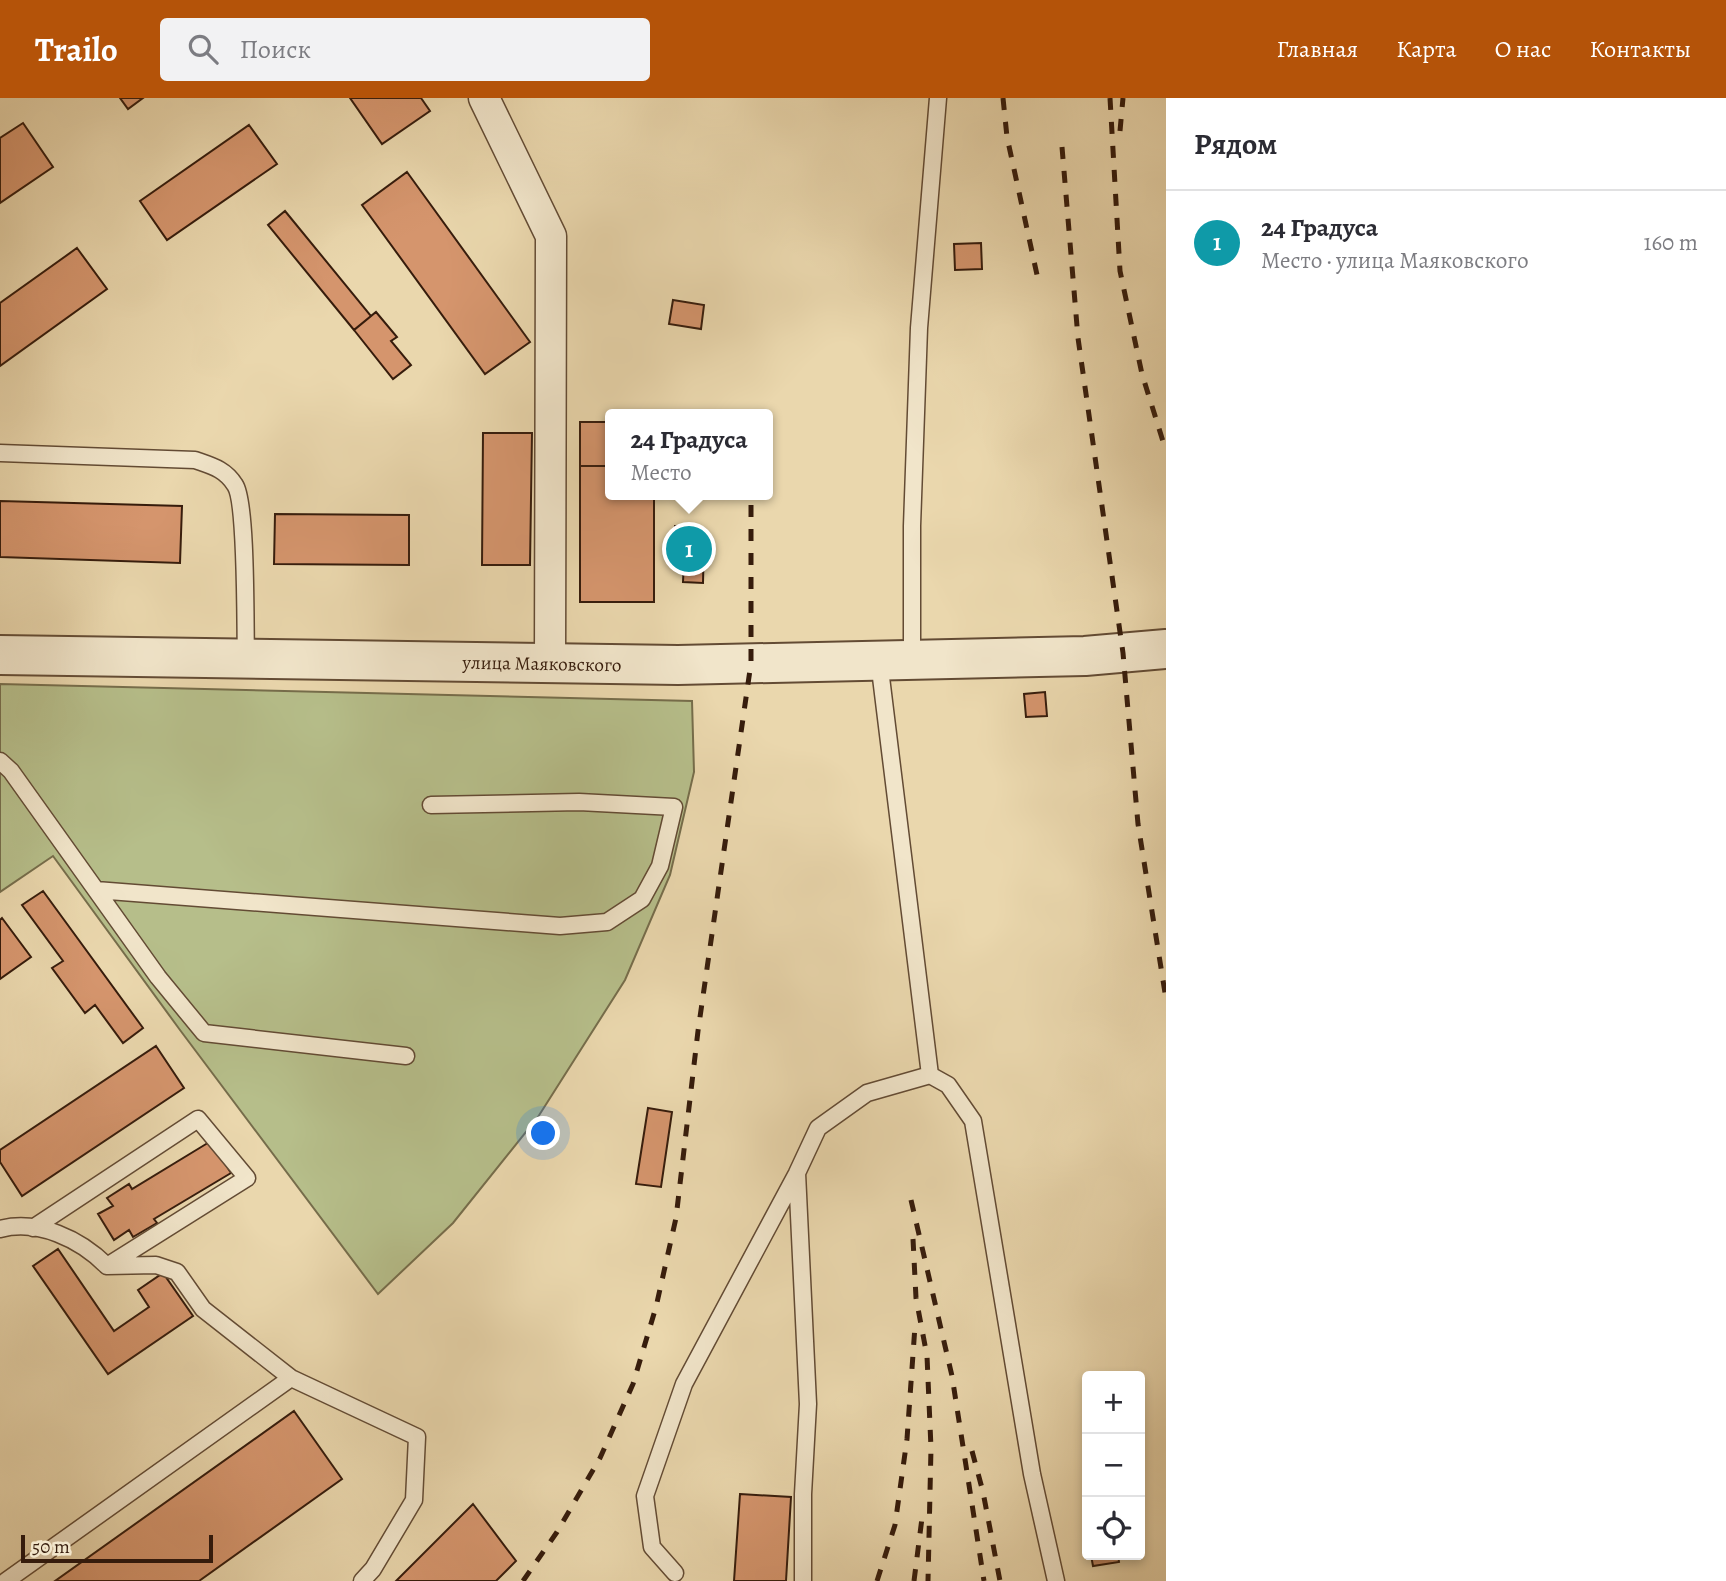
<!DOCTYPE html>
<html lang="ru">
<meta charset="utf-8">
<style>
:root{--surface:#fff;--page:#f2f2f3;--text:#2b2b33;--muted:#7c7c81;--line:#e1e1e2;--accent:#b45309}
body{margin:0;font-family:Alegreya,serif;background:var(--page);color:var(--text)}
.controls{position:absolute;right:21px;bottom:21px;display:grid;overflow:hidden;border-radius:7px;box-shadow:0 4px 10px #0003}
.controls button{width:63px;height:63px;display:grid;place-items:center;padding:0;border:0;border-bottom:2px solid var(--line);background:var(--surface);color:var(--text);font:35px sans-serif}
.scale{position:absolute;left:21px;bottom:18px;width:192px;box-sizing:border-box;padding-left:7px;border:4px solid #361c0c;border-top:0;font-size:19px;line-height:24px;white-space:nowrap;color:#361c0c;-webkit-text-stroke:5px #f1e5ca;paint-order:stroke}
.you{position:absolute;left:544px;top:1036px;width:24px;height:24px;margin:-18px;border:5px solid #fff;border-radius:50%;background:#1a73e8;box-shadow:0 0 0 10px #1a73e833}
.badge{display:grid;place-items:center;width:46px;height:46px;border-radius:50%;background:var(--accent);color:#fff;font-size:23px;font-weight:700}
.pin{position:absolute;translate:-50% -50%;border:4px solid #fff;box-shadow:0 2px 7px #0006}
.popup{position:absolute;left:605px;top:311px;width:168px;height:91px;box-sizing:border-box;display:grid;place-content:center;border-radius:7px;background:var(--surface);filter:drop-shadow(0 2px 5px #0005);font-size:23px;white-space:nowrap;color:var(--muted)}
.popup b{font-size:26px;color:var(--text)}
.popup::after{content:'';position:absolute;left:50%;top:100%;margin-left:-14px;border:14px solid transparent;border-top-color:var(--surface)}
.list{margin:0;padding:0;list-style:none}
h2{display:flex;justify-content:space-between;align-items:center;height:91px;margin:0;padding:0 28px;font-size:30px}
h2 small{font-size:23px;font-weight:400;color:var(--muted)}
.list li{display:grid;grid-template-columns:46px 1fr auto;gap:21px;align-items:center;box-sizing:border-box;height:105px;padding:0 28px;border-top:2px solid var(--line)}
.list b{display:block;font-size:26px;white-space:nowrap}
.list p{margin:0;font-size:23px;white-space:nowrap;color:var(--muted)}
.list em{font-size:23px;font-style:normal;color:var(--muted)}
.icon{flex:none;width:38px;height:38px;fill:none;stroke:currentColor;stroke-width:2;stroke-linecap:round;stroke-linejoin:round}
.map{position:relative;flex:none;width:1166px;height:1483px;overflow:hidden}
header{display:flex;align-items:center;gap:42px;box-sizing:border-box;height:98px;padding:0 35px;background:var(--accent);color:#fff}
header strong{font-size:33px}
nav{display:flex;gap:38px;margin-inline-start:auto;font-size:24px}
.search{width:490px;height:63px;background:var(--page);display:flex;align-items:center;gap:18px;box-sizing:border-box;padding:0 24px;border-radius:7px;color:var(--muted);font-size:26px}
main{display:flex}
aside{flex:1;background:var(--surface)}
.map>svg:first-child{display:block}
.green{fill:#b6be8a;stroke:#766d4b;stroke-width:2}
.building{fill:#d5956d;stroke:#361c0c;stroke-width:2}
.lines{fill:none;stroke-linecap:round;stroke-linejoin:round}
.service-casing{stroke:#634b34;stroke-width:19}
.minor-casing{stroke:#634b34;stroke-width:33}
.tertiary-casing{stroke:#634b34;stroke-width:42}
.service{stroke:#f1e5ca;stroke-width:16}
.minor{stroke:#f1e5ca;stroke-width:30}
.tertiary{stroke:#f1e5ca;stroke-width:38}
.rail{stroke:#361c0c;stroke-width:5;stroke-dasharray:12 12;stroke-linecap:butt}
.labels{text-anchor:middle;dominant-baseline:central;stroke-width:7;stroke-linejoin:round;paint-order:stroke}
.street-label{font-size:19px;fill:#361c0c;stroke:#f1e5ca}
</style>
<header>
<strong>Trailo</strong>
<div class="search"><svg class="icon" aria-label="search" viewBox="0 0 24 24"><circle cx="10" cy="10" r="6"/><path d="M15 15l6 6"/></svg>Поиск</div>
<nav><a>Главная</a><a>Карта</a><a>О нас</a><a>Контакты</a></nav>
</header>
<main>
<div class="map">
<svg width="1166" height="1483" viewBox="0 0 1166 1483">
<rect width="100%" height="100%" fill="#ead7ad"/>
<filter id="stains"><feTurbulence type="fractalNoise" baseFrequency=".00286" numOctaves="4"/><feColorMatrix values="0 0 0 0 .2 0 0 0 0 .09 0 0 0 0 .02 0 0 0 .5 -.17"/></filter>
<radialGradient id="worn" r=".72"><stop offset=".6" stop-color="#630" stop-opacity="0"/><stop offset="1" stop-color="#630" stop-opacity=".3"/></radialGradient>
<path class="green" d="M0,586L692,603L694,674L670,777L625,882L538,1019L453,1125L378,1196L180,932L53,758L0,794Z"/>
<path class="building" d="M120,0H143L128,11Z
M350,0H421L430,13L382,46Z
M23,25L53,69L0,105V40Z
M249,27L277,66L167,142L140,103Z
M407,74L530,244L485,276L362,107Z
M285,113L371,218L354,232L268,127Z
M981,145L982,171L955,172L954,146Z
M77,150L107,191L0,268V205Z
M673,202L704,207L701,231L669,226Z
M376,214L397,239L391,243L411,267L393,281L354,232Z
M580,324H610V368H580Z
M483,335H532L530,467H482Z
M580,368H610V397H654V504H580Z
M0,403L182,408L180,465L0,459Z
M275,416L409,417V467L274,466Z
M675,428H693V439L704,440L703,485L683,484L684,462H674Z
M1045,594L1047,618L1026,619L1024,596Z
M43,793L143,930L123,945L95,907L85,915L52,870L63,863L22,807Z
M2,820L31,859L0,881V822Z
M156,948L184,990L22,1098L0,1064V1052Z
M648,1010L672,1014L661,1089L636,1086Z
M211,1043L231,1075L154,1121L157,1125L133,1139L129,1132L114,1142L98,1116L113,1108L107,1100L129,1086L132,1091Z
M58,1151L114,1233L149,1209L138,1192L163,1175L193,1218L108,1276L33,1168Z
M294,1313L342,1381L199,1483H55Z
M740,1396L791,1399L786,1483H734Z
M473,1406L516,1463L496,1483H396Z
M1091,1457H1118L1119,1464L1093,1468Z"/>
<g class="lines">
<defs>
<path id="service" d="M0,355L195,362C212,368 225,371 235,387C247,404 245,532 246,560
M912,562V428L919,230L938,0
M879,563L930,977
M0,663L11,673L158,879L204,935L406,958
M96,792L560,828L607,824L642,801L660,768L674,709L579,704L431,707
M33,1130L198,1021L247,1080L107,1168
M0,1131C38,1121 80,1141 107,1168L156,1167L177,1174L203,1211L291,1280
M675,1475L652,1449L645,1398L684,1286L796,1077
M6,1483L291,1280L417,1339L414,1402L373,1471L362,1483
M803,1483V1396L808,1306L797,1075L818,1030L867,995L930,977L948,987L973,1023L1032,1376L1056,1483"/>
<path id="minor" d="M484,0L551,138L550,567"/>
<path id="tertiary" d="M0,557L678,567L1085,558L1166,551"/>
</defs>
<use href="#service" class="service-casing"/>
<use href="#minor" class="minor-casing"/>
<use href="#tertiary" class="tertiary-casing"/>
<use href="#service" class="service"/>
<use href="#minor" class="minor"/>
<use href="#tertiary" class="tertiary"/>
<path class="rail" d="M1003,0L1007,39L1039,186
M1110,0L1120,173L1142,276L1166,353
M1120,33L1123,0
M1062,49L1078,240L1123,555L1138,726L1166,901
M911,1102L952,1278L984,1483
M913,1141L916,1200L927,1258L931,1350L928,1483
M972,1353L983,1394L1000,1483
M523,1483L557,1434L600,1360L633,1286L656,1209L676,1120L698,933L751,565V397
M877,1483L895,1427L907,1341L915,1228
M914,1483L922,1420"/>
</g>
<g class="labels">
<g class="street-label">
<text transform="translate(542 566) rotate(1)">улица Маяковского</text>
</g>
</g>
<rect width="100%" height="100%" filter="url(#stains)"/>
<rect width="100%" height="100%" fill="url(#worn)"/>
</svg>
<div class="controls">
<button>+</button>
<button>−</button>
<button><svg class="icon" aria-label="locate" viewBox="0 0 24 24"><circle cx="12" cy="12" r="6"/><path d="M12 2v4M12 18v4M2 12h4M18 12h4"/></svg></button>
</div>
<div class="scale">50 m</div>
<div class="you"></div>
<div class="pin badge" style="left:689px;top:451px;background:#0f9aa8">1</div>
<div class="popup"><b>24 Градуса</b>Место</div>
</div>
<aside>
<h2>Рядом<small></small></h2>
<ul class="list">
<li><span class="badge" style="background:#0f9aa8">1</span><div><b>24 Градуса</b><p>Место · улица Маяковского</p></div><em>160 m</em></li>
</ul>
</aside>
</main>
